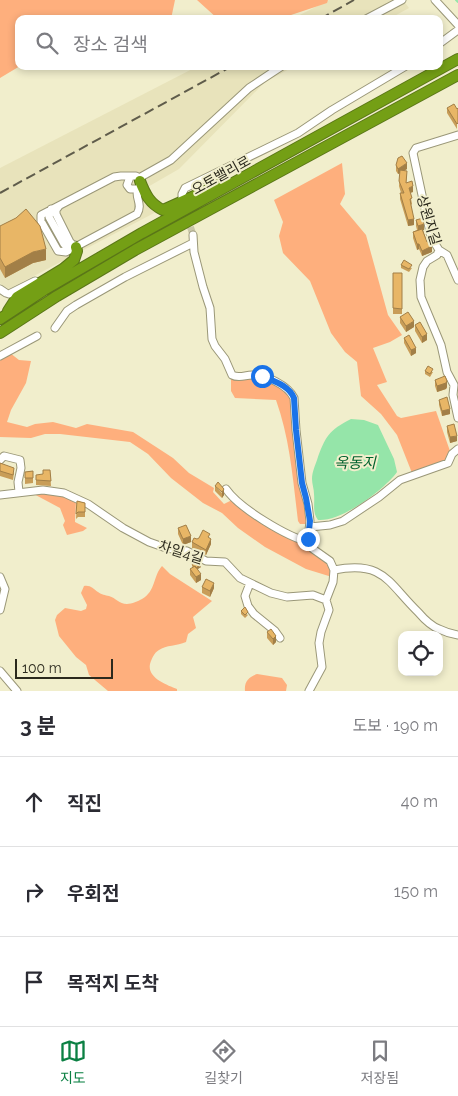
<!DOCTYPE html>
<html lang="ko">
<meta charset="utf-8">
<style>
:root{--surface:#fff;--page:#f2f2f3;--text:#2b2b33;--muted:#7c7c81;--line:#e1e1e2;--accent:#0b8043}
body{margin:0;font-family:Raleway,"Noto Sans KR",sans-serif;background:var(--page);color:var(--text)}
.controls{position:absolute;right:15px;bottom:15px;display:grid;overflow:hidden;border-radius:10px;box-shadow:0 2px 8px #0003}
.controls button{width:45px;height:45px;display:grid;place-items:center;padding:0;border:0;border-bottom:1px solid var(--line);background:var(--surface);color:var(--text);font:25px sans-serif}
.scale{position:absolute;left:15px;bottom:12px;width:98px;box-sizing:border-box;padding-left:5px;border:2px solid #2b291d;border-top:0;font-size:14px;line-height:18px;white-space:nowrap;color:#2b291d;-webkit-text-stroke:4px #f1eecc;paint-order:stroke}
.stop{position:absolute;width:15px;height:15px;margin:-11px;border:4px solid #1a73e8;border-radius:50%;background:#fff}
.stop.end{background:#1a73e8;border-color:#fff;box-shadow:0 1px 5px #0008}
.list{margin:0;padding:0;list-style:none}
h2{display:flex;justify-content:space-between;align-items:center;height:65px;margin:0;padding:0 20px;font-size:21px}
h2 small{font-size:16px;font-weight:400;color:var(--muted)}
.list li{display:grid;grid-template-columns:32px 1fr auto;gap:15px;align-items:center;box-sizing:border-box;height:90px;padding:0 20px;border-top:1px solid var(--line)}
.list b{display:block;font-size:19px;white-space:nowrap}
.list em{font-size:16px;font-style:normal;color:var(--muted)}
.icon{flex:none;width:28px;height:28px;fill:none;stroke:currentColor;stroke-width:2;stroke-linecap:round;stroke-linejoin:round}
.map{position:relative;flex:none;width:458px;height:691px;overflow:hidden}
.search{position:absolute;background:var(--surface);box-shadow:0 2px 8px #0003;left:15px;right:15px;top:15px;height:55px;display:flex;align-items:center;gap:12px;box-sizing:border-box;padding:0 18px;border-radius:10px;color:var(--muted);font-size:19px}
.sheet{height:335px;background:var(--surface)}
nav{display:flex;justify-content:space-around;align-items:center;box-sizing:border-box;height:70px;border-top:1px solid var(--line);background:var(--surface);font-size:14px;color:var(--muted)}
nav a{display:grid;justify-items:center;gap:2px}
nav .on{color:var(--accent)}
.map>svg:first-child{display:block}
.built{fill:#e8e3bb}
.green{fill:#feaf7d}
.water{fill:#95e5a9}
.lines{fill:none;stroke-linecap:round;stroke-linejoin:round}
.stream{stroke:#95e5a9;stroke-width:2}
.minor-tunnel{stroke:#c9c7a9;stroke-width:7;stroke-dasharray:7 3.5;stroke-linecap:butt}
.minor-casing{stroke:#9a9778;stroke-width:9}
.highway-casing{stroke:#5a7618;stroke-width:12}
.minor{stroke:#fff;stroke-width:7}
.highway{stroke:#749f15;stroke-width:10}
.rail{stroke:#5f5c4b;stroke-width:2;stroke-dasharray:10 5;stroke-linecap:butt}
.wall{fill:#c89d58}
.shaded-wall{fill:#a27f47}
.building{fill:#e8b666;stroke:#a27f47}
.route{stroke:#1a73e8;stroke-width:6}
.labels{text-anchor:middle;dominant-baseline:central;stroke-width:4;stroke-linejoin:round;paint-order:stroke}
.street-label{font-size:14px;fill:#2b291d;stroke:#f1eecc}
.water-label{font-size:15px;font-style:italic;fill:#00612d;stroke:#f1eecc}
</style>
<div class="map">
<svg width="458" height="691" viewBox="0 0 458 691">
<rect width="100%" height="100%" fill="#f1eecc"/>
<path class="built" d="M329,0H403L409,8L389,19H292Z
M198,66H295L265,82L179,169L146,188L158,211L9,289L2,285L0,283V168Z"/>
<path class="green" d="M0,0H175L171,19H19V66H20L0,78Z
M197,0H328L327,3L279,19H218Z
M342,163L345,194L340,204L366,235L388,315L402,335L390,342L373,348L387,382L377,385L397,416L401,418L436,411L450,451L447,461L412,473L397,435L381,414L361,396L357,362L345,352L331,333L310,281L283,253L279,236L283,222L274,200Z
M10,353L19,360L31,361L26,383L11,410L7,422L27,427L35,424L53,422L76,428L87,424L133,432L173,458L189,473L214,488L213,492L224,504L232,500L305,543L329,562L332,577L306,569L265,547L238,528L222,513L203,503L171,478L148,454L130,442L60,434H45L31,438L0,437V358Z
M234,377C258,376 271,382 291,394L309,524H300L298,521C293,480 290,439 276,400L235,398L231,391V379Z
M30,492L56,493L76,501L75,522L87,528L83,531L67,535L63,525L65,521L60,508Z
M162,566L170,574L212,601L193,617L196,628L188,634L186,642C177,646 166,645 159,650C154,653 152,658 150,664C147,678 167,685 177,689V691H108L89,675L86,665L76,657L59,636L55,620L57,615L65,608L81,611L86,609L87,605L81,593L84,586C91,585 93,589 98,592C102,595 105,595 109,596C116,598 119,604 127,604C132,604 138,601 142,599C156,591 153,576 162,566Z
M257,674L282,678L287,685L286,691H245C244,681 249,677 257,674Z"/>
<path class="water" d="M351,419L364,420L378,425L394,459L397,472C384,490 341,522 318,520C312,512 315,505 314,494C314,489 312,484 312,479C312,472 315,466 317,460C325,437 329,430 351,419Z"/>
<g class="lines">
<path class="stream" d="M456,0L458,2"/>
<path class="minor-tunnel" d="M184,207L193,235"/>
<defs>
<path id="minor" d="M435,0L458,25
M366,19L402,0
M439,44L458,30
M458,135L416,148L413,153L431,237L439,250L437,255L427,261L423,267L420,280L421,297L441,345L447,372L454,385L453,395L458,418
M121,176H136L139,178L140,186C132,196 144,203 137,214L66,252L58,251L41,221V215L114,177Z
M130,177L127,185L130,189H138
M139,178L171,160L249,88L282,66
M182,199V194L185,188L298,133L332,110L406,66
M59,206L56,210V214L70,242L72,244L78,246
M51,209L49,217L64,244L67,248L72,249
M193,235L194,252L203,287L210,308L212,339L215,346L225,359L232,375C239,379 245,375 252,375C266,375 288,385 294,398L296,430L302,483L308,504L310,521L308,539L313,549L330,561L334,570L333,582L326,600
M439,250L447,255L458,280
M0,289L6,293L9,294L35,281
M55,328L67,311L76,305L125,277L193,243
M0,356L37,336
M0,460L4,456L20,460L21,468L18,482L19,492
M226,489C239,508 287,537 309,542
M0,495L43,490L64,493L88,504L123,528L149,542L166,548L187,551L206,561L225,562L240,578L271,593L287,597L313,595L326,600L329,610L321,632L319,643L322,667L309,691
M310,527L330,525L343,521L379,497L400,480L448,463L452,454L458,449
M334,570C384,560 388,583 418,612C424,619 431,626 439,629C445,632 452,634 458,635
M0,577L5,589L0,610
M250,583L245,596L248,606L254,614L275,631L280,638
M0,671L17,691"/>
<path id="highway" d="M140,181C145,194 150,204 163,210L223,183
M8,311L17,297L63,269L74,260L77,251L76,247
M0,319L44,290L142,233L458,59
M0,333L57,296L135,250L458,75"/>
</defs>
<use href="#minor" class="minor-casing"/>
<use href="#highway" class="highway-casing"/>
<use href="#minor" class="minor"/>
<use href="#highway" class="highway"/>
<path class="rail" d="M320,19L354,0
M0,193L232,66"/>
</g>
<path class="wall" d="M447,108L457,109V129L447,113Z
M396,165L407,169L405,170L407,176L406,183L413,192L410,193L412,204L411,205L414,225L408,226L400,199V193H401L399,186L400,173L398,174L396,171Z
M416,220L424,230H423L427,242L432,252L422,256L419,249L417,250L413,238V232L417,230L416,226Z
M0,226L46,260L33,263L5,278L0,269Z
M401,265L412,268L409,272L401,268Z
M393,273H402V314H393Z
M400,317L414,327L406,332L400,323Z
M415,325L427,340L422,343L415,331Z
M404,338L416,353L411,356L404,343Z
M425,371L433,372L430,377L425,374Z
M435,380L447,387L446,389L437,392L435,386Z
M439,400L450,414L442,416L439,405Z
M447,426L457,441L450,443L447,432Z
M0,463L14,473L13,480L0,476Z
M50,470L51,486L36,485V480Z
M33,471V483L25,484V472Z
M215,486L224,495L222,498L215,491Z
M77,501L85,503V517H78L76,519Z
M178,528L191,542L183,545L178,534Z
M210,538L211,544L206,555L192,548V542L197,539Z
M192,564L201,567L197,569L201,580L196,583L190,575V569L193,568L192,566Z
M202,587L214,588L210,597L202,593Z
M241,611L248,615L245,618L241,614Z
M267,632L276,642L273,645L267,638Z"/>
<path class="shaded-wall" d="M407,163V169L398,174V169Z
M413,186V192L409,193V188Z
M414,219V225L408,226V220Z
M424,224V230L418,232V226Z
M417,244H419V249L417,250Z
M432,246V252L422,256V251Z
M46,249V260L33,263L5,278V267L33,252Z
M414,321V327L406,332V326Z
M427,334V340L422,343V337Z
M416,348V353L411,356V350Z
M447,381V387L446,389L437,392V386Z
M450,409V414L442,416V411Z
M457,436V441L450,443V437Z
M224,489V495L222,498V492Z
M191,536V542L183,545V539Z
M211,539V544L206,555V550Z
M201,564V567L195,571V568Z
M201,574V580L196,583V577Z
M214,583V588L210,597V591Z
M276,636V642L273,645V639Z"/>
<path class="building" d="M454,104L457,109L458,108V123L457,124L447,108Z
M402,156L407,163L398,169L396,165L398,158Z
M400,170L407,171L406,183L412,181L413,186L409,188L412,198L410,199L411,205L414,219L408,220L400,193H404L399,181Z
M26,209L40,226L46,249L33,252L5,267L0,258V226L16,218Z
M423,218L424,224L418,226L416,220Z
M422,229L427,242L431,241L432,246L422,251L419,244H417L413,232Z
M404,260L412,265L409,269L401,265Z
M393,273H402V309L393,308Z
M408,312L414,321L406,326L400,317Z
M420,322L427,334L422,337L415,325Z
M409,335L416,348L411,350L404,338Z
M428,366L433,369L430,374L425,371Z
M445,376L447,381L446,383L437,386L435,380Z
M447,397L450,409L442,411L439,400Z
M454,424L457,436L450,437L447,426Z
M0,463L14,468L13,475L0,471Z
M43,470H50L51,481L36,480V475L43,474Z
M33,471V478H25V472Z
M218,482L224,489L222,492L215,486Z
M77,501L85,503V512H78L76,514Z
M186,525L191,536L183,539L178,528Z
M203,530L210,534L208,537L211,539L206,550L192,542L194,538L197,539L199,538Z
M197,560L201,564L196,568L195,566L194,567L192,564Z
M195,566L201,574L196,577L190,569Z
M206,579L214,583L210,591L202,587Z
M245,607L248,612L245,615L241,611Z
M271,629L276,636L273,639L267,632Z"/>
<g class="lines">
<path class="route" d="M262,376C273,381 289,385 294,398L296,430L302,483L306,498L310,521L308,539"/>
</g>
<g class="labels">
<g class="street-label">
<text transform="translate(221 175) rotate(-29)">오토밸리로</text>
<text transform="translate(429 220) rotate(73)">상원지길</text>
<text transform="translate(181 552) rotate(18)">차일4길</text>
</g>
<g class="water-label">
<text x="355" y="463">옥동지</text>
</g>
</g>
</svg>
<div class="controls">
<button><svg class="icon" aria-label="locate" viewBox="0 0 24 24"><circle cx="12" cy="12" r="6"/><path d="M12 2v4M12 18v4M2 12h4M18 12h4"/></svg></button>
</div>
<div class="scale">100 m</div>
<div class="stop" style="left:262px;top:376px"></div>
<div class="stop end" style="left:308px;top:539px"></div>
<div class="search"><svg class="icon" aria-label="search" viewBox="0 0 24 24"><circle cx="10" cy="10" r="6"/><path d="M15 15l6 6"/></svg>장소 검색</div>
</div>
<section class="sheet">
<h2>3 분<small>도보 · 190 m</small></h2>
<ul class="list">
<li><svg class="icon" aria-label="ahead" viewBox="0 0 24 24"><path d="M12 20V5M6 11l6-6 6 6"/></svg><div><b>직진</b></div><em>40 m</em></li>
<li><svg class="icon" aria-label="right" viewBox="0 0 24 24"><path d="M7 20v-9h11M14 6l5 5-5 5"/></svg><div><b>우회전</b></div><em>150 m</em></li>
<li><svg class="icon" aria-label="arrive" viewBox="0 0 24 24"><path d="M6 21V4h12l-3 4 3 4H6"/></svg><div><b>목적지 도착</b></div></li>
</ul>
</section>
<nav>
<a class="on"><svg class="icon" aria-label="map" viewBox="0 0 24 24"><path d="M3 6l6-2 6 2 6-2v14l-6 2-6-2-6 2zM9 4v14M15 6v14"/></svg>지도</a>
<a><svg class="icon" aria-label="directions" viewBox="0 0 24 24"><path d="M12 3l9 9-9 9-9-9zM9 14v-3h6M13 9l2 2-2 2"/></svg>길찾기</a>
<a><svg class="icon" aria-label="saved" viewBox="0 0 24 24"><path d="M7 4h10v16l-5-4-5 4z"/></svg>저장됨</a>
</nav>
